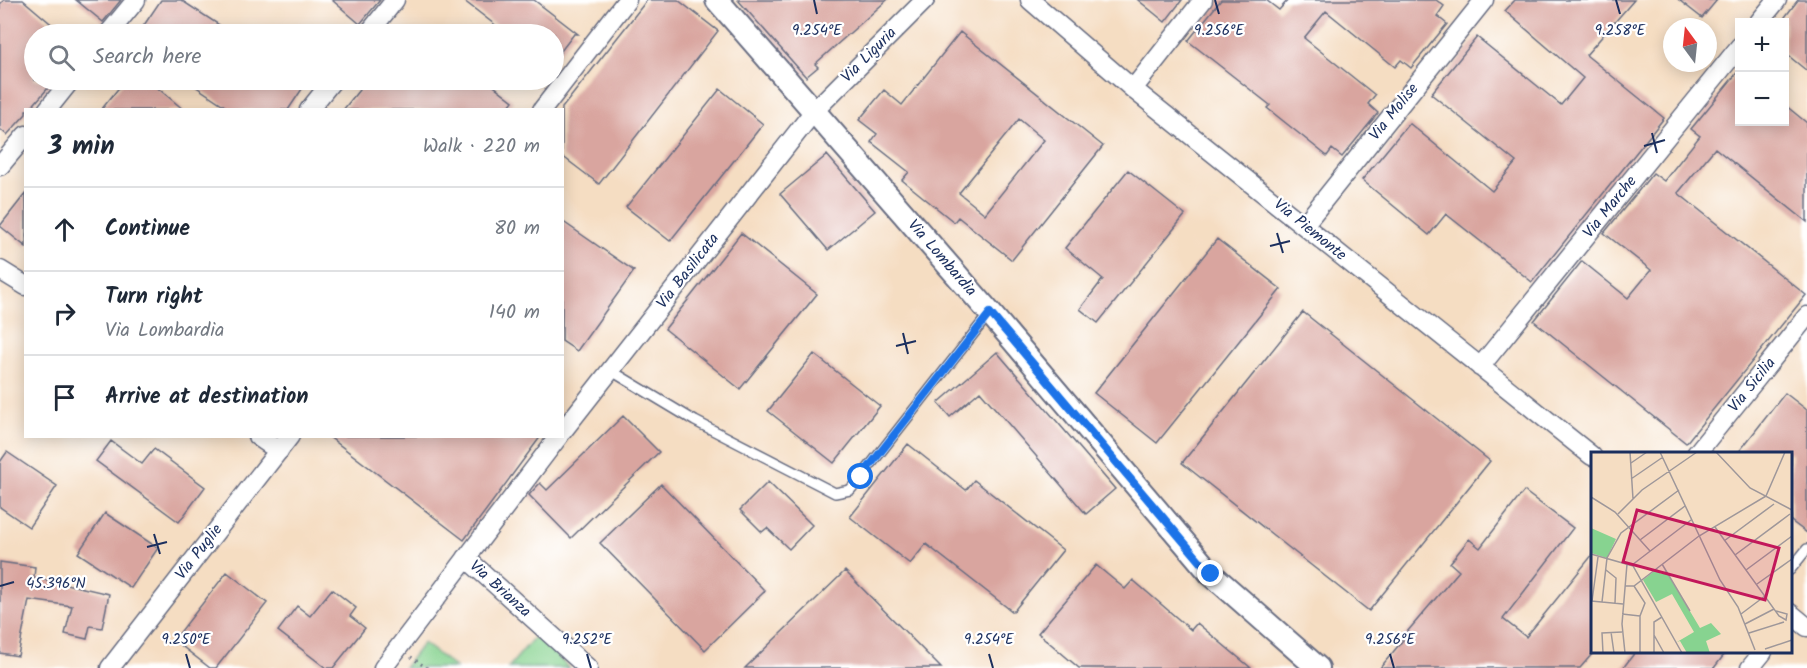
<!DOCTYPE html>
<meta charset="utf-8">
<style>
:root{--surface:#fff;--page:#f6f6f7;--text:#1f2937;--muted:#747a83;--line:#e0e1e3}
body{margin:0;font-family:Kalam,sans-serif;background:var(--page);color:var(--text)}
.controls{position:absolute;right:18px;top:18px;display:grid;overflow:hidden;border-radius:0px;box-shadow:0 3px 15px #0003}
.controls button{width:54px;height:54px;display:grid;place-items:center;padding:0;border:0;border-bottom:2px solid var(--line);background:var(--surface);color:var(--text);font:30px sans-serif}
.compass{position:absolute;left:1663px;top:18px;width:54px;height:54px;border-radius:50%;background:var(--surface);box-shadow:0 3px 15px #0003;rotate:345deg}
.stop{position:absolute;width:18px;height:18px;margin:-14px;border:4px solid #1a73e8;border-radius:50%;background:#fff}
.stop.end{background:#1a73e8;border-color:#fff;box-shadow:0 2px 6px #0008}
.list{margin:0;padding:0;list-style:none}
h2{display:flex;justify-content:space-between;align-items:center;height:78px;margin:0;padding:0 24px;font-size:26px}
h2 small{font-size:20px;font-weight:400;color:var(--muted)}
.list li{display:grid;grid-template-columns:39px 1fr auto;gap:18px;align-items:center;box-sizing:border-box;height:84px;padding:0 24px;border-top:2px solid var(--line)}
.list b{display:block;font-size:22px;white-space:nowrap}
.list p{margin:0;font-size:20px;white-space:nowrap;color:var(--muted)}
.list em{font-size:20px;font-style:normal;color:var(--muted)}
.icon{flex:none;width:33px;height:33px;fill:none;stroke:currentColor;stroke-width:2;stroke-linecap:round;stroke-linejoin:round}
.map{position:relative;flex:none;width:1807px;height:668px;overflow:hidden}
.search{position:absolute;background:var(--surface);box-shadow:0 3px 15px #0003;left:24px;top:24px;width:540px;height:66px;display:flex;align-items:center;gap:15px;box-sizing:border-box;padding:0 21px;border-radius:33px;color:var(--muted);font-size:22px}
.panel{position:absolute;background:var(--surface);box-shadow:0 3px 15px #0003;left:24px;top:108px;width:540px;height:330px;border-radius:0px}
.map>svg:first-child{display:block}
.green{fill:#87d390;stroke:#518177;stroke-width:1.5}
.building{fill:#d9a59f;fill-rule:evenodd}
.lines{fill:none;stroke-linecap:round;stroke-linejoin:round}
.service-casing{stroke:#676c81;stroke-width:12}
.minor-casing{stroke:#676c81;stroke-width:21}
.tertiary-casing{stroke:#676c81;stroke-width:26}
.path{stroke:#676c81;stroke-width:3;stroke-dasharray:1.5 4.5;stroke-linecap:butt}
.service{stroke:#fff;stroke-width:9}
.minor{stroke:#fff;stroke-width:18}
.tertiary{stroke:#fff;stroke-width:22}
.route{stroke:#1a73e8;stroke-width:8}
.ticks{fill:none;stroke:#1b2f5e;stroke-width:2}
.labels{text-anchor:middle;dominant-baseline:central;stroke-width:4.5;stroke-linejoin:round;paint-order:stroke}
.street-label{font-size:16px;fill:#1b2f5e;stroke:#fff}
.inset-road{fill:none;stroke:#9e979a;stroke-width:1.5}
.view{fill:#c2185b;fill-opacity:0.15;stroke:#c2185b;stroke-width:3}
.inset-edge{fill:none;stroke:#1b2f5e;stroke-width:3}
.ticks-label{font-size:15px;text-anchor:middle;fill:#1b2f5e;stroke:#fff;stroke-width:4.5;stroke-linejoin:round;paint-order:stroke}
</style>
<div class="map">
<svg width="1807" height="668" viewBox="0 0 1807 668">
<rect width="100%" height="100%" fill="#fff"/>
<filter id="ink" filterUnits="userSpaceOnUse"><feTurbulence type="fractalNoise" baseFrequency=".0167" numOctaves="2"/><feDisplacementMap in="SourceGraphic" scale="12" xChannelSelector="R" yChannelSelector="G"/><feConvolveMatrix kernelMatrix="1 2 1 2 8 2 1 2 1" color-interpolation-filters="sRGB"/></filter>
<filter id="wash" filterUnits="userSpaceOnUse"><feTurbulence type="fractalNoise" baseFrequency=".008" numOctaves="4" result="noise"/><feDisplacementMap in="SourceGraphic" scale="24" xChannelSelector="R" yChannelSelector="G"/><feGaussianBlur stdDeviation="1.35" result="paint"/><feColorMatrix in="noise" values="0 0 0 0 0 0 0 0 0 0 0 0 0 0 0 0 0 1.4 0 .05"/><feComposite in="paint" operator="in"/></filter>
<g filter="url(#wash)">
<rect width="100%" height="100%" fill="#f5ddc2"/>
<path class="green" d="M536,635L569,668H508Z
M423,643L456,668H404Z"/>
<g id="blocks">
<path class="building" d="M4,0H23L63,34H34V80H55L29,110H26V114L7,135L0,129V4Z
M76,0H121L103,22Z
M161,0H181L233,34H138Z
M332,0H380L360,24Z
M463,0H534L578,34H574L554,60V34H507Z
M647,0H678L718,31L599,184L562,156V108Z
M738,0H887L815,64L818,67L806,77Z
M1138,0H1182L1165,22Z
M1221,0H1266L1279,10L1288,0H1436L1444,6L1437,16L1447,24L1411,68L1401,60L1395,67L1326,11L1304,38L1375,95L1368,104L1378,113L1342,157L1332,149L1327,156L1267,108L1270,105L1188,41Z
M1515,0H1634L1586,55L1664,118L1532,282L1446,214L1429,235L1362,180L1409,123L1492,191L1516,162L1431,94L1477,37L1561,105L1583,78L1505,11Z
M1679,0H1717L1702,18Z
M1798,0H1807V71L1785,53V17Z
M960,32L1103,146L1012,260L958,217L954,222L902,180L909,172L871,142L877,134L859,120L884,90L902,105ZM1019,119L1044,140L985,214L959,193Z
M1740,69V122H1785V105L1807,123V222L1715,148L1678,193L1806,295L1686,443L1534,321L1582,261L1628,298L1651,270L1604,233L1653,173L1664,181L1700,136L1691,129Z
M125,80H148L184,110H101Z
M186,80H308L288,110H231Z
M367,80H486L513,101L506,110H343Z
M720,89L763,124L670,241L626,207Z
M827,155L875,211L828,250L780,194Z
M1128,170L1185,215L1098,323L1080,309L1103,279L1065,248Z
M26,193V247L0,226Z
M562,221L634,271L577,351L562,341Z
M741,233L817,294L740,389L665,329Z
M1217,239L1281,289L1157,443L1094,393Z
M1303,312L1490,461L1369,611L1182,463Z
M997,352L1115,489L1086,514L980,391L950,417L938,403Z
M814,354L880,406L834,463L768,411Z
M1785,393L1807,410V533L1791,521V453H1738Z
M623,416L659,452L571,538L529,495L540,483L547,490Z
M328,436H541L464,540Z
M111,441L142,464L154,449L205,487L179,522L96,461Z
M908,444L966,490L974,480L1063,550L1013,612L926,544L910,564L850,517Z
M7,452L57,486L29,527L0,507V462Z
M768,482L812,525L789,549L767,528L762,532L740,510Z
M661,484L765,591L705,650L600,543Z
M1524,491L1573,528L1503,619L1526,637L1593,554V653L1580,668H1380L1403,640L1401,639L1459,571L1450,563L1469,539L1480,548Z
M105,513L158,548L131,588L78,553Z
M0,562L35,567L34,578L53,581L109,594L102,628L90,626L87,639L65,634L72,606L29,600L18,656L0,653Z
M1096,565L1125,589L1133,580L1191,630L1197,623L1251,668H1079L1038,633Z
M845,571L941,668H745Z
M227,572L267,603L216,668H210L174,640Z
M332,589L356,608L350,616L365,628L333,668H326L278,631L297,606L310,616Z
M1636,651H1727L1714,668H1623Z"/>
</g>
</g>
<g filter="url(#ink)">
<use href="#blocks" fill-opacity="0" stroke="#676c81" stroke-width="1.5"/>
<g class="lines">
<defs>
<path id="service" d="M610,370L695,421L835,493L850,490L861,477L989,314
M1790,570L1807,549"/>
<path id="minor" d="M1030,0L1133,89L1592,456
M1759,22L1777,0
M108,34L136,0
M368,34L395,0
M1133,89L1203,0
M47,110L71,80
M309,110L333,80
M542,110L627,0
M0,166L26,135
M1304,225L1484,0
M0,270L26,286
M1480,367L1740,46
M562,432L814,111L925,0
M257,436L279,451
M1696,454L1807,316
M466,558L588,668
M1790,613L1807,627
M110,668L290,436
M383,668L559,436
M1750,668L1763,652"/>
<path id="tertiary" d="M717,0L990,313L1211,574L1318,668"/>
</defs>
<use href="#service" class="service-casing"/>
<use href="#minor" class="minor-casing"/>
<use href="#tertiary" class="tertiary-casing"/>
<path class="path" d="M411,657L427,668"/>
<use href="#service" class="service"/>
<use href="#minor" class="minor"/>
<use href="#tertiary" class="tertiary"/>
</g>
</g>
<g class="lines" filter="url(#ink)">
<path class="route" d="M861,477L990,313L1211,574"/>
</g>
<path class="ticks" d="M814,0L817,14M1215,0L1219,14M1616,0L1620,14M1652,133L1657,153M1644,146L1665,140M1277,233L1283,253M1270,246L1290,241M903,333L908,354M896,346L916,341M154,534L160,554M147,547L167,542M0,586L14,582M186,654L190,668M587,654L591,668M989,654L993,668M1390,654L1394,668"/>
<g class="labels">
<g class="street-label">
<text transform="translate(869 55) rotate(-45)">Via Liguria</text>
<text transform="translate(1394 112) rotate(-51)">Via Molise</text>
<text transform="translate(1610 207) rotate(-51)">Via Marche</text>
<text transform="translate(1310 230) rotate(39)">Via Piemonte</text>
<text transform="translate(942 258) rotate(49)">Via Lombardia</text>
<text transform="translate(688 271) rotate(-52)">Via Basilicata</text>
<text transform="translate(1752 385) rotate(-51)">Via Sicilia</text>
<text transform="translate(199 552) rotate(-52)">Via Puglie</text>
<text transform="translate(500 589) rotate(42)">Via Brianza</text>
</g>
</g>
<g transform="translate(1591 452)">
<rect width="201" height="201" fill="#f5ddc2"/>
<path d="M0,76L25,87L16,106L0,101ZM66,117L70,122L75,119L109,176L120,171L130,182L115,189L119,201H96L89,189L86,190L103,180L81,142L65,150L52,128Z" fill="#87d390"/>
<path class="inset-road" d="M39,0L42,47M69,0L129,128L147,155L164,198M125,0L159,36L201,58M40,11L56,0M40,27L72,5M175,44L194,0M0,45L24,60L59,99M27,62L51,38L106,0M124,75L188,164L195,168L196,162L185,159M49,88L94,54M133,89L183,52M0,102L42,114L91,201M144,103L199,62M71,112L99,159M41,113L100,68M15,118L25,126L24,151M155,118L201,84M166,132L201,107M34,134H43L108,84L175,44M43,134L54,151L49,164V201M0,149L32,152M1,149L7,105M11,150L16,106L30,81L88,38M31,162L49,164M150,162L174,144M154,172L183,157M20,180L23,201M158,181L193,170M63,183L73,201M174,197L201,188M12,201L11,181L31,180M34,201L31,172L36,112M63,201V170L71,165"/>
<path class="view" d="M46,58L188,96L174,148L32,110Z"/>
<rect width="201" height="201" class="inset-edge"/>
</g>
<g class="ticks-label">
<text x="817" y="35">9.254°E</text>
<text x="1219" y="35">9.256°E</text>
<text x="1620" y="35">9.258°E</text>
<text x="56" y="588">45.396°N</text>
<text x="186" y="644">9.250°E</text>
<text x="587" y="644">9.252°E</text>
<text x="989" y="644">9.254°E</text>
<text x="1390" y="644">9.256°E</text>
</g>
</svg>
<div class="controls">
<button>+</button>
<button>−</button>
</div>
<svg class="compass" viewBox="-18 -18 36 36"><path d="M0-13l5 13h-10z" fill="#e53935"/><path d="M0 13l5-13h-10z" fill="#747a83"/></svg>
<div class="stop" style="left:861px;top:477px"></div>
<div class="stop end" style="left:1211px;top:574px"></div>
<div class="search"><svg class="icon" aria-label="search" viewBox="0 0 24 24"><circle cx="10" cy="10" r="6"/><path d="M15 15l6 6"/></svg>Search here</div>
<section class="panel">
<h2>3 min<small>Walk · 220 m</small></h2>
<ul class="list">
<li><svg class="icon" aria-label="ahead" viewBox="0 0 24 24"><path d="M12 20V5M6 11l6-6 6 6"/></svg><div><b>Continue</b></div><em>80 m</em></li>
<li><svg class="icon" aria-label="right" viewBox="0 0 24 24"><path d="M7 20v-9h11M14 6l5 5-5 5"/></svg><div><b>Turn right</b><p>Via Lombardia</p></div><em>140 m</em></li>
<li><svg class="icon" aria-label="arrive" viewBox="0 0 24 24"><path d="M6 21V4h12l-3 4 3 4H6"/></svg><div><b>Arrive at destination</b></div></li>
</ul>
</section>
</div>
